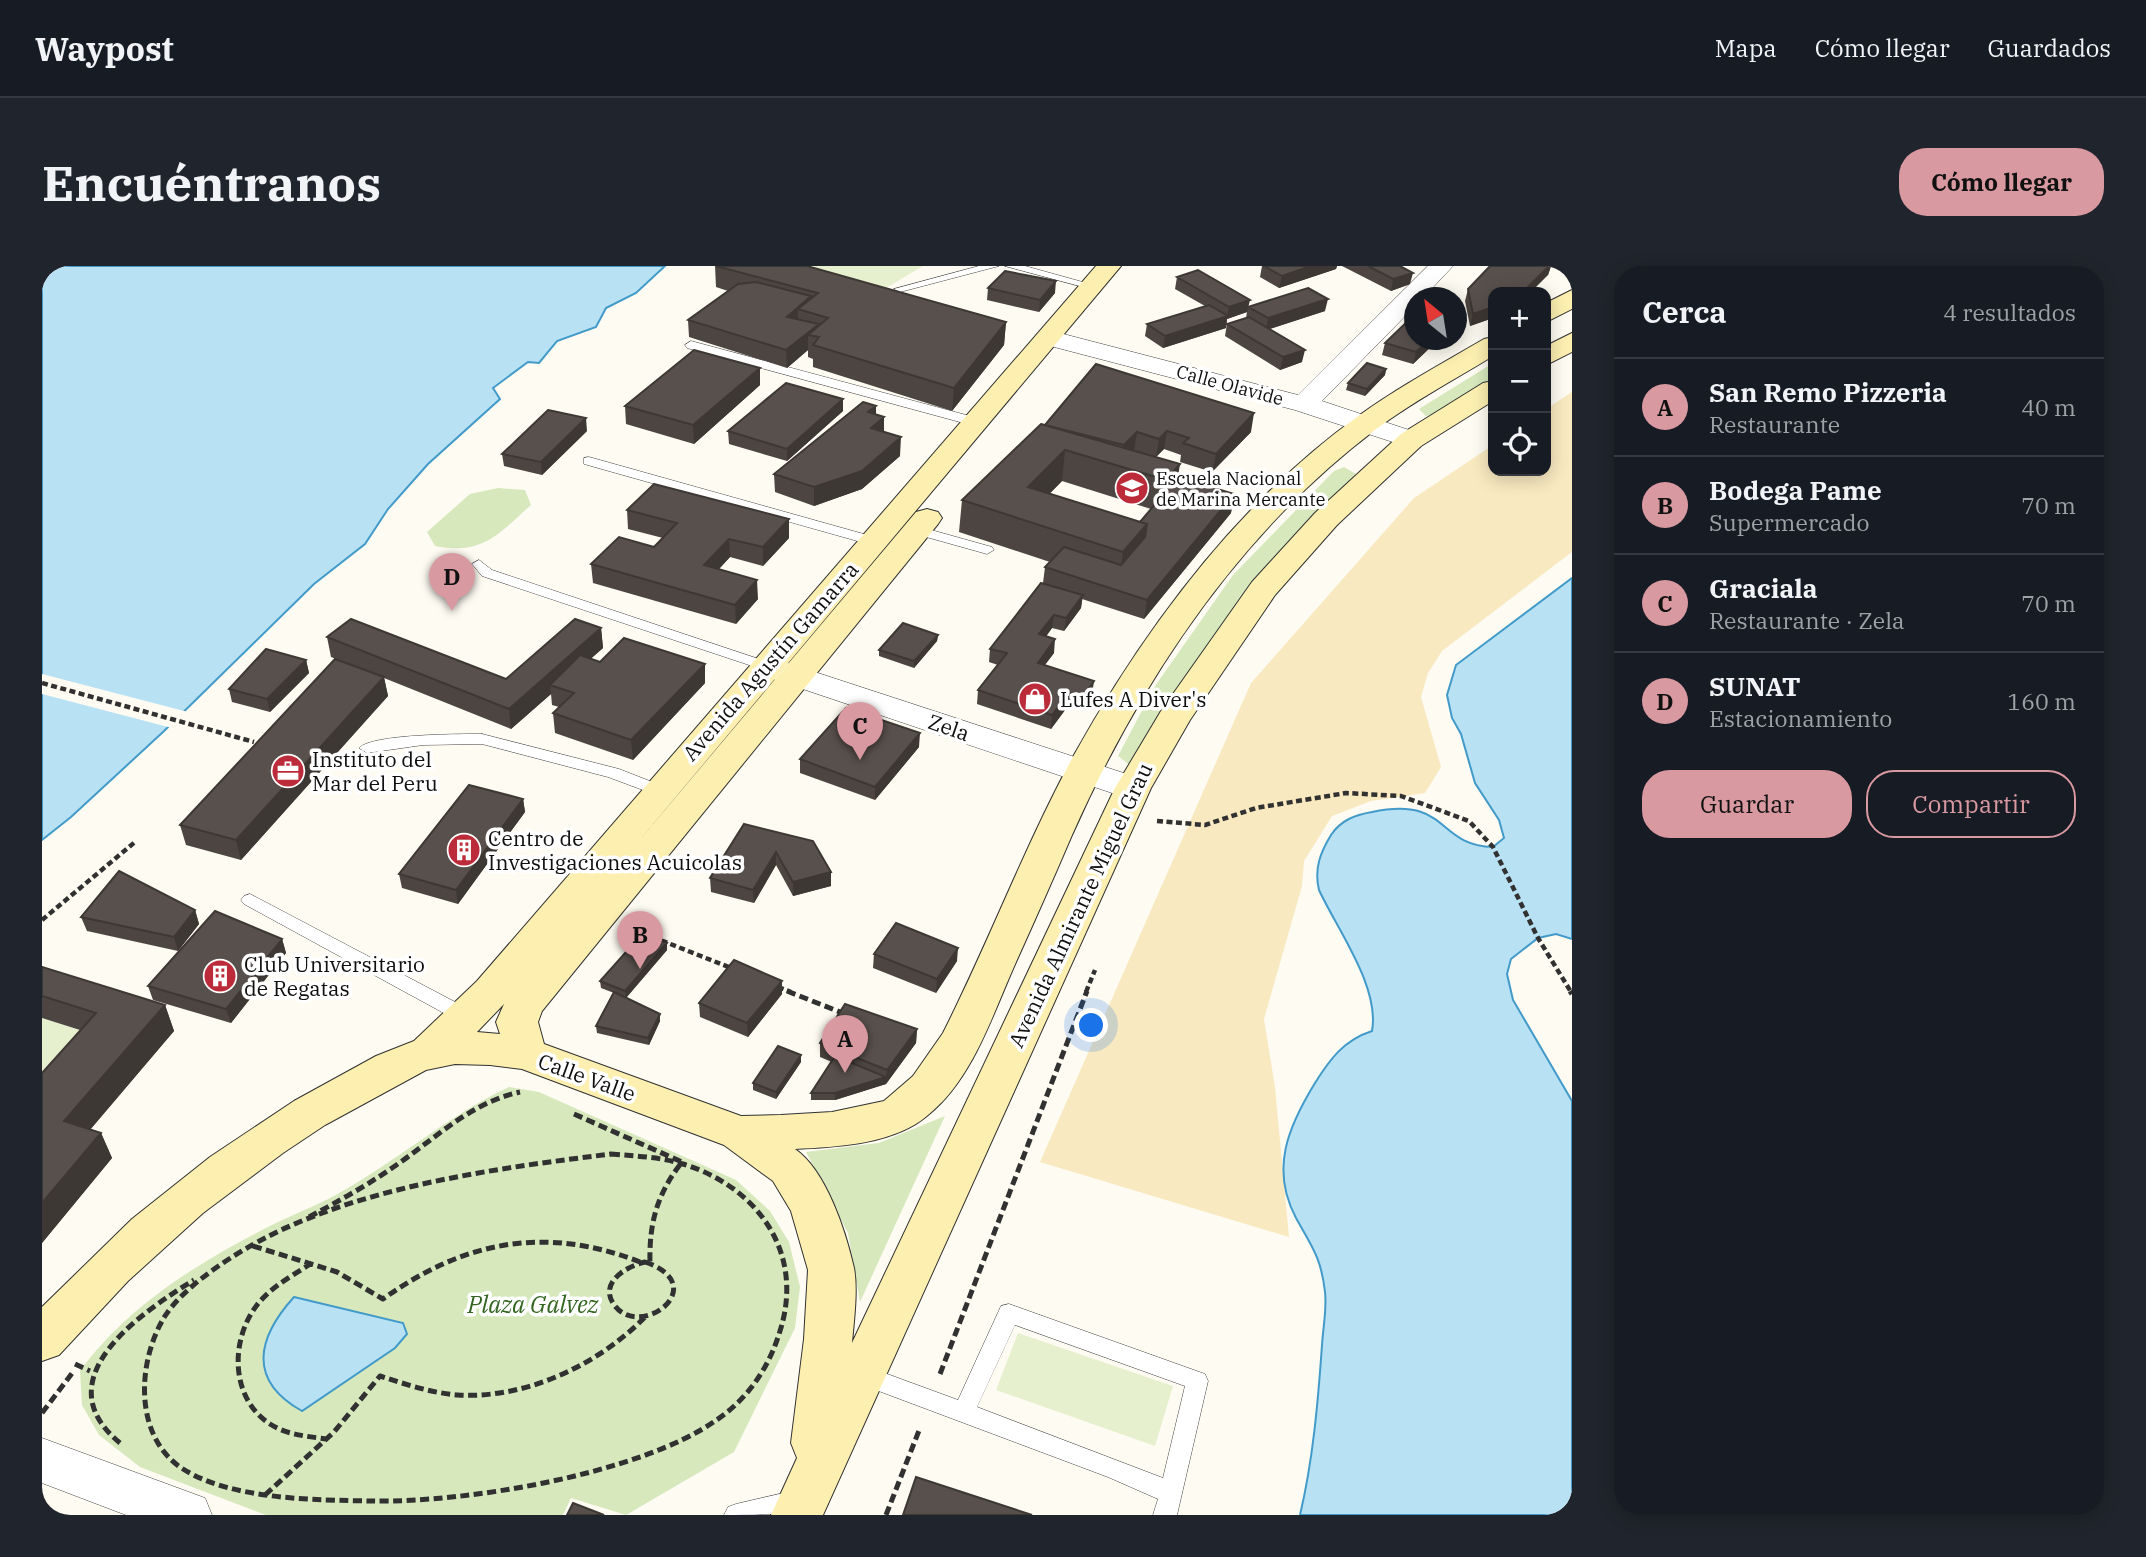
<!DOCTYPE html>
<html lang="es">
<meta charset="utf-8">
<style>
:root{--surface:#171b24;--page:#20242c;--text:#f1f3f6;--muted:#9ea1a6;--line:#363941;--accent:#d999a1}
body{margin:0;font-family:"IBM Plex Serif",serif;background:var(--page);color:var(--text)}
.controls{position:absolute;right:21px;top:21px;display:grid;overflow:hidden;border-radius:14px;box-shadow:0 4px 18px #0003}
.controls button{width:63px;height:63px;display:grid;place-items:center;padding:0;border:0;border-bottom:2px solid var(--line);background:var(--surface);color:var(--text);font:35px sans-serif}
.compass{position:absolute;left:1362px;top:21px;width:63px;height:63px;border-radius:50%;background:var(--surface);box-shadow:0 4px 18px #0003;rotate:330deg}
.you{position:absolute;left:1050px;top:760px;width:24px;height:24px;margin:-18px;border:5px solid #fff;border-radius:50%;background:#1a73e8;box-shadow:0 0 0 10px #1a73e833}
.badge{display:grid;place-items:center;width:46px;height:46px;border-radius:50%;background:var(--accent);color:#111;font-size:23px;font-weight:700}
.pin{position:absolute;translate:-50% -58px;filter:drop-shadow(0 2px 4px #0008)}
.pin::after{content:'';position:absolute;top:37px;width:24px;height:21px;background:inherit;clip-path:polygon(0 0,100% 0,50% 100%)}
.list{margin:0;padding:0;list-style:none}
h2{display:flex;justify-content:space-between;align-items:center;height:91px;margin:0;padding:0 28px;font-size:30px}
h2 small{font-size:23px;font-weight:400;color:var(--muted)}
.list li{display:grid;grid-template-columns:46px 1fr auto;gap:21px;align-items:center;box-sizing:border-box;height:98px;padding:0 28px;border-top:2px solid var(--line)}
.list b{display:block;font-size:26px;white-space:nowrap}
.list p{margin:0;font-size:23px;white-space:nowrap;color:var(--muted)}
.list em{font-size:23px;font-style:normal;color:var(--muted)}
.actions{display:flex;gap:14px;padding:21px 28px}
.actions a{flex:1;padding:16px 0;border:2px solid var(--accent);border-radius:28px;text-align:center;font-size:24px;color:var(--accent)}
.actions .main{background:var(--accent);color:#111}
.icon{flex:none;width:38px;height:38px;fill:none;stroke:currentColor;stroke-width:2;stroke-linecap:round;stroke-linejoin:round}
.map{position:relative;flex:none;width:1530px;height:1249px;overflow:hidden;border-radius:28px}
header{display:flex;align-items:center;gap:42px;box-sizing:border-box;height:98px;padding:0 35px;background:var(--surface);border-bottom:2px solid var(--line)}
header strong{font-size:33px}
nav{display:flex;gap:38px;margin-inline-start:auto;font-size:24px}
.intro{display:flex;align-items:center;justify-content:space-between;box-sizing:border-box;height:168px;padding:0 42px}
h1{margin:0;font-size:49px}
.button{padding:18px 32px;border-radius:28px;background:var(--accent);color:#111;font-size:24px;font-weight:700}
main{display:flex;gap:42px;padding:0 42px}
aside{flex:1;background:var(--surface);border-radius:28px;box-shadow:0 4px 18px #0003}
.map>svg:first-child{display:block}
.green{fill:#d6e8bc}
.sand{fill:#f8e9c0}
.pitch{fill:#e6f0ce}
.water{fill:#b8e1f4;stroke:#429ac9;stroke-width:2}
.pier{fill:#fefbf2}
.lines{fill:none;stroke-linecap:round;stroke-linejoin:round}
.lane-casing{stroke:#424242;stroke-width:1}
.street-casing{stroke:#424242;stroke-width:1}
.secondary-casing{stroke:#313131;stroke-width:2}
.path-far1{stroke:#313131;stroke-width:4.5;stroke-dasharray:6 3.5;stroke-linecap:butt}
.path{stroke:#313131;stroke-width:5;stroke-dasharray:9 4.5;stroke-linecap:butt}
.lane{fill:#fff;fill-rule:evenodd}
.street{fill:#fff;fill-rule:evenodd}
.secondary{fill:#fcefb0;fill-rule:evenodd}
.wall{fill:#4c4541;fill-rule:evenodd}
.shaded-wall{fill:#3e3835}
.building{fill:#58504c;stroke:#3e3835;stroke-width:2}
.labels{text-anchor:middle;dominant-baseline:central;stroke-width:7;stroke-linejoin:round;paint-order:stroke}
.far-street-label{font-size:18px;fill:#0f0f0f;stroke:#fff}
.far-poi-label{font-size:18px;fill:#0f0f0f;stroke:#fff;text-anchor:start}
.street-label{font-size:21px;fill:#0f0f0f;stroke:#fff}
.poi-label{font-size:21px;fill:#0f0f0f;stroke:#fff;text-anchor:start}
.near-park-label{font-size:24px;font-style:italic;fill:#336521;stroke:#fff}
</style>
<header>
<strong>Waypost</strong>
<nav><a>Mapa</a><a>Cómo llegar</a><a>Guardados</a></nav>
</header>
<div class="intro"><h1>Encuéntranos</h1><a class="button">Cómo llegar</a></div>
<main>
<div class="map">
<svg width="1530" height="1249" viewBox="0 0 1530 1249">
<rect width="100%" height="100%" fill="#fefbf2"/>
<path class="green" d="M1451,97V114L1397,147L1384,150L1377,143Z
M1302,201L1314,208L1208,323L1089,500L1076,490L1113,420L1191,309L1292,205Z
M456,222L483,224L489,239C455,269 442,289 393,280L385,266L428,228Z
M467,821L497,826L694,914L728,945L747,976L758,1021L753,1062L692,1186L584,1249L529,1232L521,1249H224L98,1201L57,1169L40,1139L38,1105C86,1039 160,994 232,958C256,946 282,937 304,923C360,891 409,848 467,821Z
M903,850L818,1036L806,967L764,886L837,877Z"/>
<path class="sand" d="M1530,126V286L1400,385L1386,407L1379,431L1399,501L1383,527L1329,535L1290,550L1262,595L1260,620L1222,753L1233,821L1247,971L998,896L1209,417L1372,232L1451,179V205H1504V143Z"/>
<path class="pitch" d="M770,0H881L839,25Z
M0,752L64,772L0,846Z
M976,1067L1131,1120L1113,1180L954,1124Z"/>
<path class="water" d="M0,0H623L594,27L564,42L554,61L515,75L497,97L486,96L451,122L458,133L386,198L346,243L323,278L272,318L121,466L29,551L0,574Z
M1530,312V673L1514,668L1496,672L1469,693L1465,708L1471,734L1530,835V1249H1258C1271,1194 1276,1136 1280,1079C1281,1062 1285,1043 1283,1026C1279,991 1270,981 1254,952C1228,903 1246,861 1273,817C1288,793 1302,774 1330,765C1338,721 1296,665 1277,624C1272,603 1278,587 1289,569C1299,554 1313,549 1330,546C1408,530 1393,579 1451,581L1462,572L1457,554L1433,517L1419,468L1410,452L1405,429L1414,399Z
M252,1031L361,1057L365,1068L353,1082L260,1145C205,1114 215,1072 252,1031Z"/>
<path class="pier" d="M0,408L146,446L130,462L0,428Z"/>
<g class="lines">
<defs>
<path id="lane" d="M937,0H957L858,26L852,23Z
M963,0H983L1055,20L1049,23Z
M649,75L939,153L940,156L929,159L645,82L643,79Z
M547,191L836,272L838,275L836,278H826L542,198V192Z
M875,260L950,281L952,284L945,288L870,267V261Z
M437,294L450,304L729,397L732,400L729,403H719L440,310L430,298Z
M440,468L577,503L623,521L625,525L617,530L566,511L440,478L381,479L325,487L317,482C330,468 417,468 440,468Z
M208,628L434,747L436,752L434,757H420L202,638L199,634L202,630Z
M967,1038L1163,1108L1166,1115L1135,1249H1111L1116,1233L1066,1211L810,1115L807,1108L810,1101L818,1098L916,1134L959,1040ZM973,1059L1143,1120L1121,1212L935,1141Z
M755,1224L763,1227L767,1235L763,1243C738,1249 709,1249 682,1249L686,1241L694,1238Z"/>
<path id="street" d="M1386,0H1411L1381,32H1372V41L1280,135L1379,168L1383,174L1379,180L1369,182L1253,144L997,77L993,72L997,67L1006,64L1256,129Z
M724,390L1103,514L1108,522L1103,530L1091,533L1079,530L713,407L708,400L713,393Z
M0,1172L163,1232L170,1249H84L0,1217Z"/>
<path id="secondary" d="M1054,0H1079L591,582L874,246L885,243L896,246L900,252L896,258L500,745L496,756L502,778L699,850L739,849L790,846L842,835L871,810L901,767C947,676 983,579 1032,489C1103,362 1196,237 1315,151C1355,122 1399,98 1442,73L1451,71V90C1412,114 1370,136 1333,164C1197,267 1099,414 1030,569C1012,611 993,654 974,696C951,747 931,813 886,849C853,878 796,881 753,883C784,904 804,966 812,1002C816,1024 812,1054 810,1077L1073,522L1119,445L1210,316L1273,247L1359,168L1441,117L1451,115V135L1379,180L1295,259L1233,329L1148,454L1109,522L781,1249H729L755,1192L749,1177L762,1073L766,1004L749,945L731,915L682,879L480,803L448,799L413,798L384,804L283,859L241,887L161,947L86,1015L17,1089L0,1095V1041L90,953L168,891L252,835L334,790L372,775L435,715ZM462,738L454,756L458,768L435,766Z
M1530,24V43L1504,56V37Z
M1530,67V86L1504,99V80Z"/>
</defs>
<use href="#lane" class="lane-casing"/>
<use href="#street" class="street-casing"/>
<use href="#secondary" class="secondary-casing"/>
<path class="path-far1" d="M0,417L212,476
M1115,555L1163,559L1214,542L1304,527L1359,530L1427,555L1451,581L1496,672L1529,726
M0,654L93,576
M593,664L689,702
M736,721L749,726
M1044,726L1053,704"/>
<path class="path" d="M745,725L803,748
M1528,725L1530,728
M532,848L640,896C615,928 607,957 608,997
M569,888C593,890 618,891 641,898C716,921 763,987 738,1065C727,1102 705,1134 673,1155C597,1208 423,1237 330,1235C274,1234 190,1234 141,1203C91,1171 95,1095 123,1050C143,1019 192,988 225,971C327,919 457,902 569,888Z
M267,951C295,936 324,920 350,902C392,874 427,837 478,826
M211,980L295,1006L341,1033C422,975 503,959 598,996
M603,996C671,1019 600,1074 573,1040C555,1017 585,1000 603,996Z
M270,997C251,1009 229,1021 215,1039C188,1074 188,1132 228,1158C245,1169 264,1170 284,1173
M33,1098L48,1105
M898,1108L1045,725
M0,1147L31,1106
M78,1177C0,1113 100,1046 152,1014
M223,1229L292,1166L338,1110C363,1118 389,1127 416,1129C484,1133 556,1099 603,1051
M844,1249L878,1162"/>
<use href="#lane" class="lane"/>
<use href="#street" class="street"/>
<use href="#secondary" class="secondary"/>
</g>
<path class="wall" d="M673,0L964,56L962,79L910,145L771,101V93L766,91V84L745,102L647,71L646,54L686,25L674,21Z
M1220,0H1295L1294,3L1237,22L1218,11Z
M1300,0H1358L1368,18L1349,25Z
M1448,0H1509L1506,9L1451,26V52L1428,60L1423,35L1426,23Z
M1135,11L1207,41L1283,45L1228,63L1260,96L1238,104L1183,70L1185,58L1204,52L1205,46L1185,53L1184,62L1121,82L1103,70L1105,58L1163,40L1133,23Z
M946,22L1013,27L997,46L945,34Z
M1396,74L1371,98L1340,89L1343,77Z
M718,102V119L652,178L584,158L583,140Z
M1344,103L1343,109L1323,130L1304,124L1306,117Z
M834,140V149L842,151V166L858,190L820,223L772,240L733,226L732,208Z
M801,145L745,195L687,178L686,165Z
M1003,159L1209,166L1170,206L1138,196L1139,189L1122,183L1114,191L1136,211L1192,228L1189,247L1102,353L1040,333L1039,342L1022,365L1010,362L1004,370L1012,387L1003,399L1050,429L1039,444L1026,440L1009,463L935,438L936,424L956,399L947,396L948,383L1001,317L1003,301L1008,296L917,266L920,234ZM1020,215L1109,243L1098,256L1007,228Z
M545,165L500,209L462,200L460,188Z
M585,244L747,253V272L721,300L688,291L677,303L716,333L694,358L551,317L549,298L612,281L621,272L586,263Z
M559,362L561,382L548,393L558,396L663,417L591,494L513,467L511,447L517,441L510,439L509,428L469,463L342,412L346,430L199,594L144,579L138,559L320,403L289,391L285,371L464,413Z
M896,369L895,375L872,402L837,390V384Z
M264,394L267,407L228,446L190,436L187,423Z
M877,481L833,534L758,507V493Z
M481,533L483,546L416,638L360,622L357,608Z
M702,558L789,606V620L751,630L734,599L712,637L669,626L668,612Z
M153,644L157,658L136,685L45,665L39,651Z
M240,673L244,687L189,757L111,734L106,720Z
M625,677V684L584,732L618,755L607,779L555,767L554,760L572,727L559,722L558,715Z
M832,688L915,695L894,727L831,702Z
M0,701L123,739L132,765L48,864L59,867L70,892L0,977V807L38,764L0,752Z
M740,715V728L706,771L658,751L657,737Z
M875,763L874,777L844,818L793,834H769V827L790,796L778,791V777Z
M759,796L734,833L711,824V817Z"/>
<path class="shaded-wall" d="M1269,0H1295L1294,3L1237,22L1240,10Z
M1507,0H1509L1506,9L1489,26H1481Z
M1371,7L1368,18L1349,25L1351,13Z
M1014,15L1013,27L997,46L998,34Z
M769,30V47L756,43V58L745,51Z
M1286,33L1283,45L1224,64L1226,52Z
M1208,34L1205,46L1185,53L1184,62L1121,82L1123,70L1185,50L1187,41Z
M1451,41V52L1428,60L1431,48Z
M964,56L962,79L910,145L912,122Z
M777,58V71L766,69V84L745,102L744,84Z
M1387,74H1396L1371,98L1374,86Z
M1263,84L1260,96L1238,104L1241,91Z
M718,102V119L652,178L651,159Z
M1344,103L1343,109L1323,130L1325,123Z
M801,133V145L745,195V183Z
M834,140V158L826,146Z
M1212,147L1209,166L1170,206L1174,188Z
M842,151V170L829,162Z
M544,152L545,165L500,209L499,196Z
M1125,165L1122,183L1114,191L1117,173Z
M1095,166L1092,185L1079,197L1082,179Z
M859,171L858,190L820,223L772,240V221Z
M1023,184L1020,215L983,253L986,221Z
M1138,198L1133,230L1119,246L1124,214Z
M1192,228L1189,247L1102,353L1105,334Z
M747,253V272L721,300V281Z
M1105,258L1100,290L1077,318L1081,286Z
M687,273L688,291L663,318L662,299Z
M715,314L716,333L694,358L693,339Z
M1041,329L1039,342L1022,365L1024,352Z
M1012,349L1010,362L996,382L997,368Z
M559,362L561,382L516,422L508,419L509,428L469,463L467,443Z
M896,369L895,375L872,402V395Z
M1013,373L1012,387L994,410L996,397Z
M264,394L267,407L228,446L225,433Z
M663,398V417L591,494L589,474Z
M342,411L346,430L199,594L194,574Z
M1052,415L1050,429L1039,444L1041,431Z
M1027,427L1026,440L1009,463L1010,449Z
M878,467L877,481L833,534V521Z
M481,533L483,546L416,638L414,624Z
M734,586V599L712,637L711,624Z
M789,606V620L751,630V616Z
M153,644L157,658L136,685L132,671Z
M240,673L244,687L189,757L184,743Z
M625,677V684L584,732L583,725Z
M916,682L915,695L894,727L895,713Z
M740,715V728L706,771L705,757Z
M123,739L132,765L34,880L22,855Z
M618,748V755L607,779L606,772Z
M875,763L874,777L844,818L793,834V827L844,811L845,804Z
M759,789V796L734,833V826Z
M59,867L70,892L0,977V937Z"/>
<path class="building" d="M674,0H765L964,56L912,122L771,79L777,71L766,69L786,52L756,43L776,27Z
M1222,0H1269L1240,10Z
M1326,0H1358L1371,7L1351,13Z
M1448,0H1507L1481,26H1451V41L1431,48L1426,23Z
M1156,4L1208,34L1187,41L1135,11Z
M963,5L1014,15L998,34L946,22Z
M714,16L769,30L745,51L777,58L744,84L646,54L696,18Z
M1266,22L1286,33L1226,52L1206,41Z
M1167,39L1186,50L1123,70L1105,58Z
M1373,48V74H1387L1374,86L1343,77Z
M1207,51L1263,84L1241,91L1185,58Z
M652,84L718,102L651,159L583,140Z
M1325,97L1344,103L1325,123L1306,117Z
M1054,98L1212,147L1174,188L1141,177L1147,172L1125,165L1117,173L1095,166L1082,179L1003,159Z
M744,117L801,133L745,183L686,165Z
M821,136L834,140L826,146L842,151L829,162L859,171L820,205L772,221L732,208Z
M506,144L544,152L499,196L460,188Z
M999,158L1138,198L1124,214L1023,184L986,221L1105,258L1081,286L920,234Z
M1136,211L1192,228L1105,334L1003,301L1022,281L1079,299L1103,271L1105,258L1098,256Z
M612,218L747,253L721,281L687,273L662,299L715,314L693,339L549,298L577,271L612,281L635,257L585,244Z
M999,317L1041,329L1024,352L1012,349L997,368L1013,373L996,397L1052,415L1041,431L1027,427L1010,449L936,424L965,387L948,383Z
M309,353L464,413L533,353L559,362L467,443L285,371Z
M861,357L896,369L872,395L837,384Z
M582,372L663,398L589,474L511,447L532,427L508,419L538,389L558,396Z
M224,383L264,394L225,433L187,423Z
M293,393L342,411L194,574L138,559Z
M804,442L878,467L833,521L758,493Z
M427,519L481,533L414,624L357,608Z
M702,558L771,575L789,606L751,616L734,586L711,624L668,612Z
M77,605L153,644L132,671L39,651Z
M173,645L240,673L184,743L106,720Z
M854,657L916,682L895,713L832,688Z
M601,667L625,677L583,725L558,715Z
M692,694L740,715L705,757L657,737Z
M0,701L123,739L22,855L59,867L0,937V807L54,747L0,730Z
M572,726L618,748L606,772L554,760Z
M803,738L875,763L845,804L778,777Z
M736,780L759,789L734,826L711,817Z
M793,790L844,811L793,827H769Z
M874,1211L990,1249H861Z
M531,1237L562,1249H525Z"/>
<defs>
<symbol id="university-disc" viewBox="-11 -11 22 22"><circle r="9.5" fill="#bb2b3a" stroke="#fff"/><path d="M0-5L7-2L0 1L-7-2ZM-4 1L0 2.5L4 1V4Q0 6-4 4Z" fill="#fff"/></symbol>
<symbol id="shop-disc" viewBox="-11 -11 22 22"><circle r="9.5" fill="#bb2b3a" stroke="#fff"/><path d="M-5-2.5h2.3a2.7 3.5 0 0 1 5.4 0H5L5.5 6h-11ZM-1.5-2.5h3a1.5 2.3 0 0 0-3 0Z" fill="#fff"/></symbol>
<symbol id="office-disc" viewBox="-11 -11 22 22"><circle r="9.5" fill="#bb2b3a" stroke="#fff"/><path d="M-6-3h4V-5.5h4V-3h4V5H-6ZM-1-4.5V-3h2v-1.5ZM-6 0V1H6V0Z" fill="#fff"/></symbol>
<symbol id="building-disc" viewBox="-11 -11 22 22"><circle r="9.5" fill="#bb2b3a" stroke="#fff"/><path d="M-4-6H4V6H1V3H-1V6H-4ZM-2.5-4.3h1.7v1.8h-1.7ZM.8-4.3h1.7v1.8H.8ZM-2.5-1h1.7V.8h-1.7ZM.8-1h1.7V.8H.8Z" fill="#fff"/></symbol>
</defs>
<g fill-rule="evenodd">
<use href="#university-disc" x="1071" y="203" width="38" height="38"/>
<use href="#shop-disc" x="974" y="414" width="38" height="38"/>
<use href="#office-disc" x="227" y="486" width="38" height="38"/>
<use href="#building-disc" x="403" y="565" width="38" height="38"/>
<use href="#building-disc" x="159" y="691" width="38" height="38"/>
</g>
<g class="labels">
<g class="far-street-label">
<text transform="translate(1188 119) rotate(15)">Calle Olavide</text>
</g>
<g class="far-poi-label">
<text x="1114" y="212">Escuela Nacional<tspan x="1114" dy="21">de Marina Mercante</tspan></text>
</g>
<g class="street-label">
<text transform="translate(728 395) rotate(-49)">Avenida Agustín Gamarra</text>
<text transform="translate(907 461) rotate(19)">Zela</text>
<text transform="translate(1038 639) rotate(-65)">Avenida Almirante Miguel Grau</text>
<text transform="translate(545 811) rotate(20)">Calle Valle</text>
</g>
<g class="poi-label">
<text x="1018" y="433">Lufes A Diver's</text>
<text x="270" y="493">Instituto del<tspan x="270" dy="24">Mar del Peru</tspan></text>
<text x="446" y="572">Centro de<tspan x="446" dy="24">Investigaciones Acuicolas</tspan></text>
<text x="202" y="698">Club Universitario<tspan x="202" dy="24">de Regatas</tspan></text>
</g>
<g class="near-park-label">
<text x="491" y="1038">Plaza Galvez</text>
</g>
</g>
</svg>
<div class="controls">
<button>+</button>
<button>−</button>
<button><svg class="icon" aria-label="locate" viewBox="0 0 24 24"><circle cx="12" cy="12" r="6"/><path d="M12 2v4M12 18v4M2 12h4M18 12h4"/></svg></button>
</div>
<svg class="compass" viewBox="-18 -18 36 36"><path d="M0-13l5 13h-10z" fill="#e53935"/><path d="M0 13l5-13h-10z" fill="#9ea1a6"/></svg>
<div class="you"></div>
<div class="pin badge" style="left:803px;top:807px">A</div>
<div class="pin badge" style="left:598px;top:703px">B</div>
<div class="pin badge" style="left:818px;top:494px">C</div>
<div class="pin badge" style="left:410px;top:345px">D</div>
</div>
<aside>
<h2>Cerca<small>4 resultados</small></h2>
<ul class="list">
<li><span class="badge">A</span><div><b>San Remo Pizzeria</b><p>Restaurante</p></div><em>40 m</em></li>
<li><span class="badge">B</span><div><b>Bodega Pame</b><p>Supermercado</p></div><em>70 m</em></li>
<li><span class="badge">C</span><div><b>Graciala</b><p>Restaurante · Zela</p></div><em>70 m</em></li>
<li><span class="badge">D</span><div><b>SUNAT</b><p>Estacionamiento</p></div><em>160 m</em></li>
</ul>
<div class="actions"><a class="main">Guardar</a><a>Compartir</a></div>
</aside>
</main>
